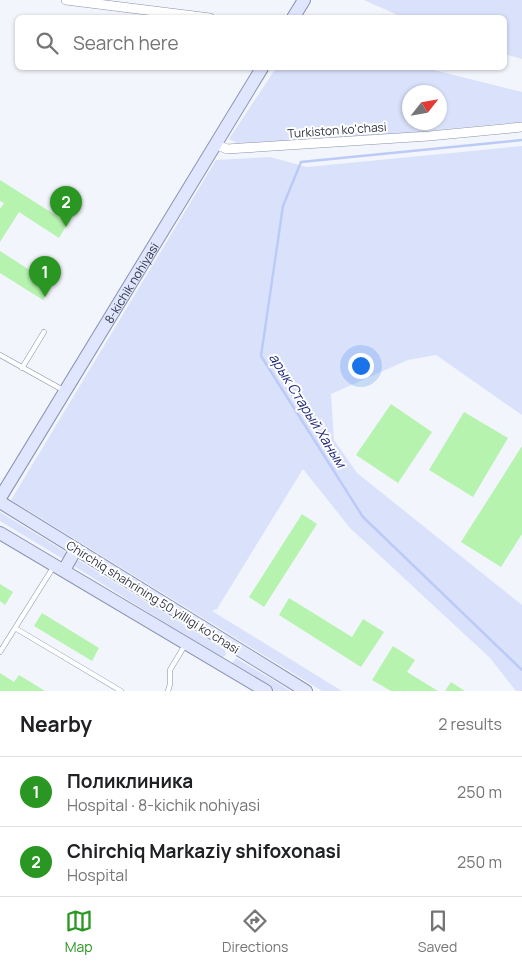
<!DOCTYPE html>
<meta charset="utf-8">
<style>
:root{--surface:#fff;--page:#f2f2f2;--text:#202124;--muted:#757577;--line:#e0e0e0;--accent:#2a9722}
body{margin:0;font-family:Manrope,sans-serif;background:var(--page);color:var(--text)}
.compass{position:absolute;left:402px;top:85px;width:45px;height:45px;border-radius:50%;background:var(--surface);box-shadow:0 1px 4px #0004;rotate:59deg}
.you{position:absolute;left:360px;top:365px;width:18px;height:18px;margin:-12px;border:4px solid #fff;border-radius:50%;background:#1a73e8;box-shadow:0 0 0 8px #1a73e833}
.badge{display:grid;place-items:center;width:32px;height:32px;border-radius:50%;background:var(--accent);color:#fff;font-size:16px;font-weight:700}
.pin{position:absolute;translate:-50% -41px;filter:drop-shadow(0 1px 2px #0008)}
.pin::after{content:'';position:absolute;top:26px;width:18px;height:15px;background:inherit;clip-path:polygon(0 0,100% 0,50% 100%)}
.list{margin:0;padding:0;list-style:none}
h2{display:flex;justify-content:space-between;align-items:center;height:65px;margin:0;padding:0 20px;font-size:21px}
h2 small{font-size:16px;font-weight:400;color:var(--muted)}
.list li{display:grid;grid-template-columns:32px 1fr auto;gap:15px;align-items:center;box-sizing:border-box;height:70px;padding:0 20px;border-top:1px solid var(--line)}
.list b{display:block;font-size:19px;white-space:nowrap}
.list p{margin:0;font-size:16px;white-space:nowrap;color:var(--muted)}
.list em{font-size:16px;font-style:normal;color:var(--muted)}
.icon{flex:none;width:28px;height:28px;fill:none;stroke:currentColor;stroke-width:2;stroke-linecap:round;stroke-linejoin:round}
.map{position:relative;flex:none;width:522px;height:691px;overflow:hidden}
.search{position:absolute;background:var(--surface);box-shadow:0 1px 4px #0004;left:15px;right:15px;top:15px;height:55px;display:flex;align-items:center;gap:12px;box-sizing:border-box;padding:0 18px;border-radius:8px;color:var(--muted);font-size:19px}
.sheet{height:205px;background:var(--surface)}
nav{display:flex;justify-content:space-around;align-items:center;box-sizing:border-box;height:70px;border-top:1px solid var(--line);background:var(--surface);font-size:14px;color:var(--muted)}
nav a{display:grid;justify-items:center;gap:2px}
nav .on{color:var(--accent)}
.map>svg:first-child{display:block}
.green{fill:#dae2fb;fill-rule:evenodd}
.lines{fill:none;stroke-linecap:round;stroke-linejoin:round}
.stream{stroke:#bccaf8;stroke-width:2.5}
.building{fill:#b6f3af}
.lane-casing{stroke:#8892af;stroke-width:5.5}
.street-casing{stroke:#8892af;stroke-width:10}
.secondary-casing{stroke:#8892af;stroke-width:14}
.lane{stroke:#fff;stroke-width:4.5}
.street{stroke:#fff;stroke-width:9}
.secondary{stroke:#dfe6fe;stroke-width:12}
.labels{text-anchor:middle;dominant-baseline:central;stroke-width:4;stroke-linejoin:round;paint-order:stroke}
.street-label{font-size:12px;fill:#2f3340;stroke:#fff}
.water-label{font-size:14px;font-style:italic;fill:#212b7f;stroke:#fff}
</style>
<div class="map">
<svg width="522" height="691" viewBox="0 0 522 691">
<rect width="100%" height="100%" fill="#f3f5fc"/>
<path class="green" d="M364,0H522V59L505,54L504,18L402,17Z
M276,68H426L522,92V122L351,138L237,143L229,139ZM410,92H440V122H410Z
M522,146V415L436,355L408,360L331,394L334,440L357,473L522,605V691H516L490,658L350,528L303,469L217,609L212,611L342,691H322L11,500L216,160L270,157L307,167Z
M0,512L66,552L63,559L0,521Z
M78,560L225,650L226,655L221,658L74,566Z
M236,658L291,691H275L231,665Z"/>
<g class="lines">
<path class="stream" d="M522,140L301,162L283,206L261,356L363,517L522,670"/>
</g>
<path class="building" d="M0,180L68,223L59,238L19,212L0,242V209L4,203L0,201Z
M0,251L53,285L43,300L0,273Z
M391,404L432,432L398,483L356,455Z
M464,412L508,438L473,497L429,470Z
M522,446V534L501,567L461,542Z
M302,514L317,524L264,607L249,597Z
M0,584L13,592L5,605L0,601Z
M289,598L352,637L363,619L384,632L361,667L279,615Z
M42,613L99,648L92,661L34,626Z
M393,646L415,660L407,672L438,691H391L372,680Z
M0,673L14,682L19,675L45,691H0Z
M451,682L465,691H445Z"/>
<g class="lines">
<defs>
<path id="lane" d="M0,355L63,390
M22,368L44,332
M15,628L121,691
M0,652L54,566
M168,691L170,684V670L185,645"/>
<path id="street" d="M66,0L210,18
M215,144L227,149L429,136L522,127"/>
<g id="secondary">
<path d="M293,18L304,0"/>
<path id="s1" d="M0,498L262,68"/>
<path d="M0,502L306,691"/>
<path d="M0,533L266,691"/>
<path d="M64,570L76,549"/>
</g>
</defs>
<use href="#lane" class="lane-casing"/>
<use href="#street" class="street-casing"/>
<use href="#secondary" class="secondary-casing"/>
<use href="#lane" class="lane"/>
<use href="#street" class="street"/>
<use href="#secondary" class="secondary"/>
</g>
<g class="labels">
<g class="street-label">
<text transform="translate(337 130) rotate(-4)">Turkiston ko‘chasi</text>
<text stroke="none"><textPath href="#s1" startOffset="252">8-kichik nohiyasi</textPath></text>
<text transform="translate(153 597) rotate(32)">Chirchiq shahrining 50 yilligi koʻchasi</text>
</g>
<g class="water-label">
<text transform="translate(308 410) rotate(58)">арык Старый Ханым</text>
</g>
</g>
</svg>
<svg class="compass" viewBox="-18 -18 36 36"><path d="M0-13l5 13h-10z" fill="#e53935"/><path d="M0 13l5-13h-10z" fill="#757577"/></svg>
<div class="you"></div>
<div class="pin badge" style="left:45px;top:297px">1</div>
<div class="pin badge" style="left:66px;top:227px">2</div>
<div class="search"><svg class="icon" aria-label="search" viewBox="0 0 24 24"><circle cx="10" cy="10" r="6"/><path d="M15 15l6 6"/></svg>Search here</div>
</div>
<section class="sheet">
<h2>Nearby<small>2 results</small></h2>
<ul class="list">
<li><span class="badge">1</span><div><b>Поликлиника</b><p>Hospital · 8-kichik nohiyasi</p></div><em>250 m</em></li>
<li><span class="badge">2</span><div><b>Chirchiq Markaziy shifoxonasi</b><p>Hospital</p></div><em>250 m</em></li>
</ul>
</section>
<nav>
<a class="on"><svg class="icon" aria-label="map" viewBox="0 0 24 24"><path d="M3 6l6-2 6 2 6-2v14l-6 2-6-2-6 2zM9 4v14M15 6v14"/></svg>Map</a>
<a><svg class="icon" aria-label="directions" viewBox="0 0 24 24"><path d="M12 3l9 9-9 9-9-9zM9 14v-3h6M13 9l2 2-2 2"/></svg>Directions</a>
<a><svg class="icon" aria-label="saved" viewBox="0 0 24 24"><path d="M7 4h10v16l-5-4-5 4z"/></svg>Saved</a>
</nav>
